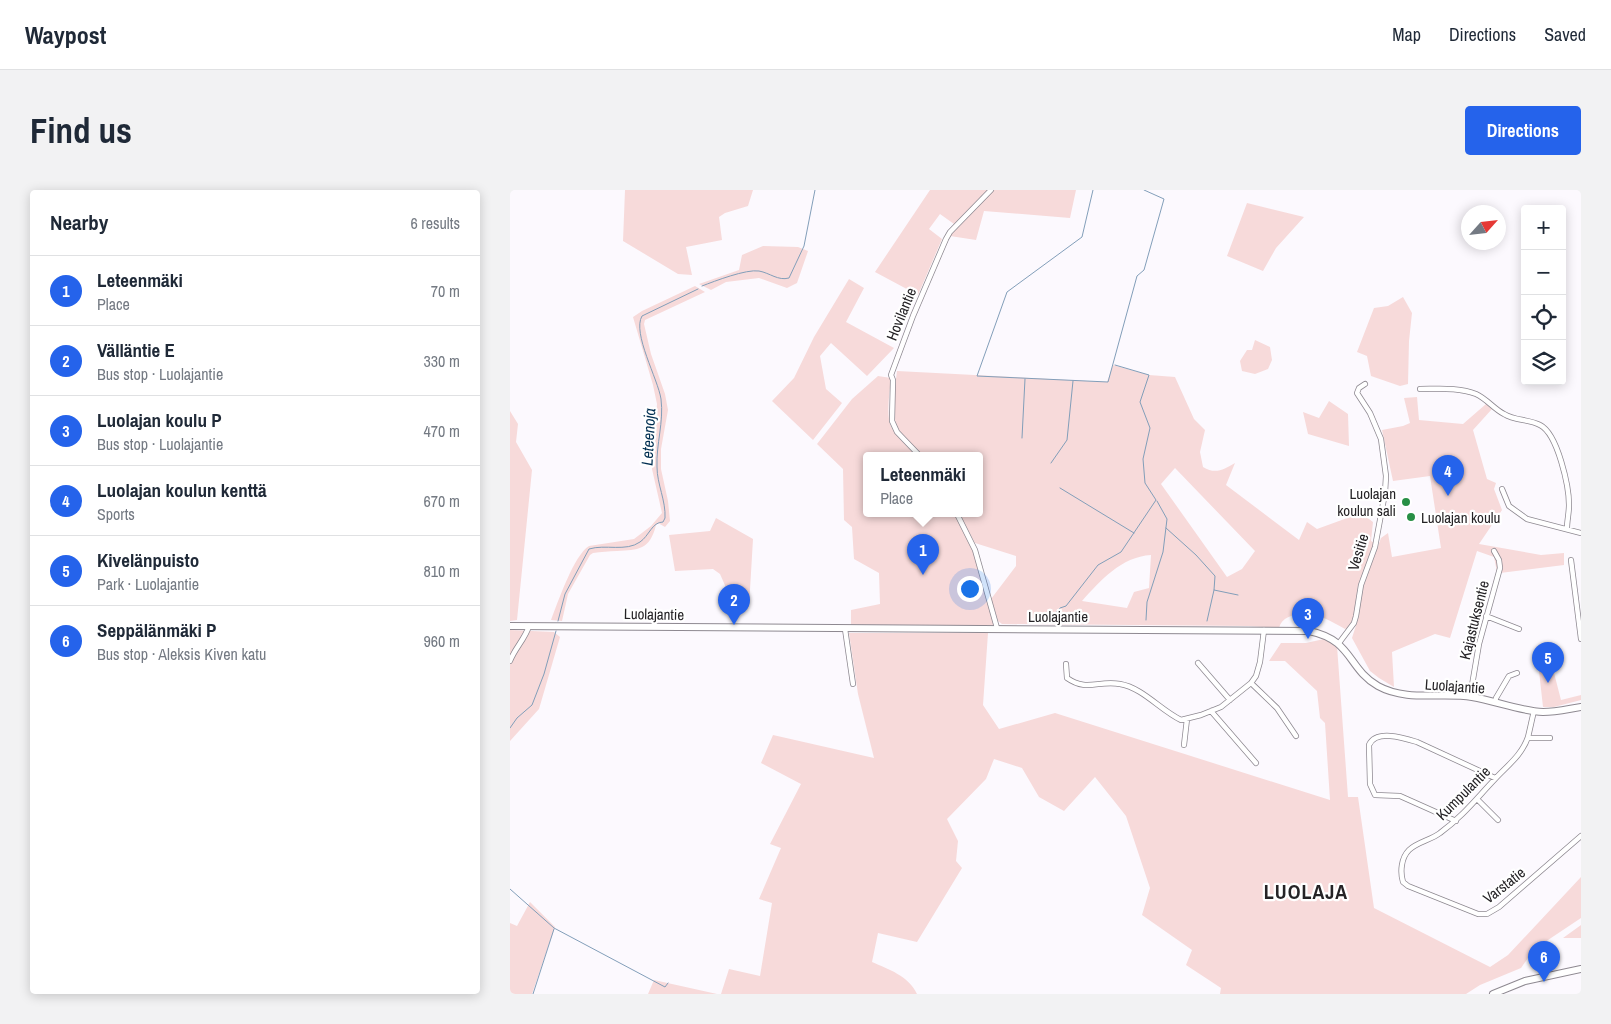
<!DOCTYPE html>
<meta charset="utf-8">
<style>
:root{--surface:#fff;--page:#f2f2f3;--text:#1f2937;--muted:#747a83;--line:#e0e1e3;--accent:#2563eb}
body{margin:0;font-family:"Archivo Narrow",sans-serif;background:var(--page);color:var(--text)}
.controls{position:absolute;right:15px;top:15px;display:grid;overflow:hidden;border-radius:5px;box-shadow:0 2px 12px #0003}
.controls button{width:45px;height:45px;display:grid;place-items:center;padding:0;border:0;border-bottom:1px solid var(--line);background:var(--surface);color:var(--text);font:25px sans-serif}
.compass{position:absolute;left:951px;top:15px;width:45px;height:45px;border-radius:50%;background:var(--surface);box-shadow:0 2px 12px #0003;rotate:63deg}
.you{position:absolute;left:459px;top:398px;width:18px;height:18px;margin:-12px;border:4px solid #fff;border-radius:50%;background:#1a73e8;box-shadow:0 0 0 8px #1a73e833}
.badge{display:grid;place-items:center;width:32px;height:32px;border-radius:50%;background:var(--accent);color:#fff;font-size:16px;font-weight:700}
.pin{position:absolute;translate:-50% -41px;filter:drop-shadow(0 1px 2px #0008)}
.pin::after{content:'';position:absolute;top:26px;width:18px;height:15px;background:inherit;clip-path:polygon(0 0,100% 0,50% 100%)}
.popup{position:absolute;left:353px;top:262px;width:120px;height:65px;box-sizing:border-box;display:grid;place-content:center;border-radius:5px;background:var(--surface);filter:drop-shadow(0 1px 4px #0005);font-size:16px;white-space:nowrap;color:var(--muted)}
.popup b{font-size:19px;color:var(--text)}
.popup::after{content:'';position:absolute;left:50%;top:100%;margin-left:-10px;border:10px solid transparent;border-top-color:var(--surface)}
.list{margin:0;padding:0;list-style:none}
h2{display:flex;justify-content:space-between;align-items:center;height:65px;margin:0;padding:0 20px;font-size:21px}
h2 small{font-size:16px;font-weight:400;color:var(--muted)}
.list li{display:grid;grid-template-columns:32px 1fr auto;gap:15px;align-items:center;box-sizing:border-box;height:70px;padding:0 20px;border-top:1px solid var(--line)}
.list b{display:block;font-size:19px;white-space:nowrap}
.list p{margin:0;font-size:16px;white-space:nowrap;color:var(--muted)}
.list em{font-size:16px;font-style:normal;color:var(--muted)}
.icon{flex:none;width:28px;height:28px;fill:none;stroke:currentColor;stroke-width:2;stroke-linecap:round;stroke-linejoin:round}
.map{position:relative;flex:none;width:1071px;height:804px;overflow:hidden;border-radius:5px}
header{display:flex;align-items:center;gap:30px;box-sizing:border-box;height:70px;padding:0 25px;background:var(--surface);border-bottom:1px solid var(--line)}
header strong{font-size:24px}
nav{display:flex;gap:28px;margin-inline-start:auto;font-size:18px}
.intro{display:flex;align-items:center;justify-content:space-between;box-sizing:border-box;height:120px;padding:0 30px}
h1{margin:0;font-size:35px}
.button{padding:12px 22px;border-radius:5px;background:var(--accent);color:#fff;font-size:18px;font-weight:700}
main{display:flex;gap:30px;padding:0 30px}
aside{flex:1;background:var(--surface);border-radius:5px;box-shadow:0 2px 12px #0003}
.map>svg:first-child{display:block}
.green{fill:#f7dada;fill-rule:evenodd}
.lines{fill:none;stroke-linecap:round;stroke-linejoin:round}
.stream{stroke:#829eb9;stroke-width:1}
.minor-casing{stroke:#8e8991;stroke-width:6}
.secondary-casing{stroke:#8e8991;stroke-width:8}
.minor{stroke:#fff;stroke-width:4.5}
.secondary{stroke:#fff;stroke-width:6}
.poi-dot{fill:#278f45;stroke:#fff;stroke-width:2}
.labels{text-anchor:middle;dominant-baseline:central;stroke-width:4.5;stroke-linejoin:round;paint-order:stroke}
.street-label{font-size:15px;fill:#252326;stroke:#fff}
.poi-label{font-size:15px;fill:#252326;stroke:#fff;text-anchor:end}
.water-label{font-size:16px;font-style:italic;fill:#002e51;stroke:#fff}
.district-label{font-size:20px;font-weight:bold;letter-spacing:1px;fill:#252326;stroke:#fff}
</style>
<header>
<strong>Waypost</strong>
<nav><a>Map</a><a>Directions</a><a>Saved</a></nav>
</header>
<div class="intro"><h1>Find us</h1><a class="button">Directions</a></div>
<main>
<aside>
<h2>Nearby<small>6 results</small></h2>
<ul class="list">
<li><span class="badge">1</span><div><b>Leteenmäki</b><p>Place</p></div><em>70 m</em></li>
<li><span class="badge">2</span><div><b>Välläntie E</b><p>Bus stop · Luolajantie</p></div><em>330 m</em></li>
<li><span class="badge">3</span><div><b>Luolajan koulu P</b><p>Bus stop · Luolajantie</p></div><em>470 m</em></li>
<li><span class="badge">4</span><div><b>Luolajan koulun kenttä</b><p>Sports</p></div><em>670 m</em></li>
<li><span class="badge">5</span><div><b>Kivelänpuisto</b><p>Park · Luolajantie</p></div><em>810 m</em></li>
<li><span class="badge">6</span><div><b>Seppälänmäki P</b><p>Bus stop · Aleksis Kiven katu</p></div><em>960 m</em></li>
</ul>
</aside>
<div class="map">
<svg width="1071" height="804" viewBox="0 0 1071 804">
<rect width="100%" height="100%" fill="#fcf9fe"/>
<path class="green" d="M115,0H243L238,16L215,23L209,27L212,50L176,57L182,85L168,84L113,51Z
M420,0H478L444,34L430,24L419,39L432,49L408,105L365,82Z
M482,0H566L560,28L474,21L466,50L440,46L441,42Z
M737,13L794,27L766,58L753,81L717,66Z
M253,56L288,57L298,61L287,93L277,98L249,88L216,92L201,100L189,94L229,80L232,65Z
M339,89L354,98L336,132L384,158L357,186L321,153L310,166L316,199L332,213L303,250L262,211L284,188L304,147Z
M185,96L195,102L135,130L134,134L141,164L155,204L158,220L151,259V279L158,311L160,331L155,337L148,333L146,335C140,360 128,360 107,361C99,361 91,362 83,363L80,365L58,404L52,431L41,430C48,412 64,365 79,356L124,349L141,336L152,323L142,279L147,214L143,195L123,127L132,121Z
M893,107L902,123L899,151L898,194L890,196L861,186L857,166L847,162L864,118L878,116Z
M745,150L760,157L762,170L758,179L745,184L732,181L730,171L737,160H742Z
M603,175L639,185L665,187L684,229L695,240L690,262L693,277C706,285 714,279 725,273L716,295L789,350L797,332L807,339L851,323L863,332L861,351L865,353L848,395L844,425L840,437L835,439C828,435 821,431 814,428C801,422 773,421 769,438L738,436L492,434L488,431L481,409L506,376V366L465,353L449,324H469V266H413C407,257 395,250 389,240C379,224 385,199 387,181L597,192ZM665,278L745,361L732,379L717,387L651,294ZM641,365L639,398L624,402L617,418L572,411C591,390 611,367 641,365Z
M368,186L381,188C380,201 377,216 379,229C381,244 398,256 408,266H357V324H445L464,362L484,435L341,437V420L370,414L369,383L344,369L342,337L334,330L333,279L307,254L342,209Z
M907,207L909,230L953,234L976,214L982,219L963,240L977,289L986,293L984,299L992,320L969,354L1031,365L1054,363V375L990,383L987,382L984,367L967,361L940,448L925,444L882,462L884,497L869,488L860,481L842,448L848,429L853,397L871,348L878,343L882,367L931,358L920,286L883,291L872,240L893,236L900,233L894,208Z
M819,211L838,224L839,256L798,244L793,222L809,228Z
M0,221L8,234L6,252L22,280L7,430L0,431Z
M206,328L243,349L239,417L221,409L210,384L203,379L165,381L159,345L200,341Z
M0,440L44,442L50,447L29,519L0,551Z
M339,443H478L473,515L489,539L545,523L820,610L815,533L810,528L807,501L775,471H759L771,453H796L814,449L827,456L838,607H848L864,718L980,777L998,765L1071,687V728L1032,754L1020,765L1011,778L970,795L956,804H710L711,798L676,775L682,760L632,725L640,698L616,626L585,587L554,621L529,607L512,578L484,569L476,589L437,629L448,651L446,671L452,678L407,752L368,743L362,772C378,779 399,786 407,804H211L219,779L250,786L262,713L249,709L271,658L260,654L291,594L251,573L263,545L364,568L348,504Z
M1043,479L1051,510L1071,505V510L1044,517H1033L1029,481Z
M20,712L45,737L22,804H0V733L7,736Z
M1071,735V748H1053Z
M144,790L207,804H138Z"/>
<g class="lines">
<path class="stream" d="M583,0L572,47L497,102L467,186L598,192L627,86L634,80L654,9L634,0
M192,96C205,91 236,79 249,81C260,83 268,91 279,88L294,56L305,0
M512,248L515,189
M541,273L557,250L563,191
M550,298L624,343
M656,338L686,365L705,386L704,400L728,405
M539,430L550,418L556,416L588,375L611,362L646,310L635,293L633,269L640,238L630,212L639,185L605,175
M636,430L637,412L653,362L657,329L647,311
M48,431L55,404L79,359C95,354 116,362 130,352C139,346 142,332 153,332L155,328C156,311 147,294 147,277C146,254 154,232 151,209C148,189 122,143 132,126L188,99
M697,431L704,400
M0,538L7,528L22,515L34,484L46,441
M0,699L44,738L155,797L158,793
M23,804L44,739"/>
<defs>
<path id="minor" d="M910,199C928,199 949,197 966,204C977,209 984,219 994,224C1005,231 1019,229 1030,235C1048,244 1059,297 1059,315C1059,323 1057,331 1057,338
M410,266L387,242L382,231L383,190L381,185L403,126L436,49L440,42L481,0
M992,299L999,316L1017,329L1071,343
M447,324L465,360L487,438
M1061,370L1071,449
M976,426L1009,439
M335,439L343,494
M829,453L844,433L846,426L851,395L865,357L875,303L876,286L871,249L860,223L847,203L849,198L855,194
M0,471C5,458 15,449 19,436
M688,473L720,510
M556,474L557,488C577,502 588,490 610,494C633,498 650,520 671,530L691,525L711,517L741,493L746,486L750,472L754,440
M741,493L767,518L786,546
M960,507L969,454L990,378L989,370L984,361
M985,512L986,508L999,486L1007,483
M701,521L746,573
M1024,521C1022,529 1020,539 1018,547C1012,565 997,576 985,589C965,610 953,626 930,643C921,650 907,652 899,660C891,668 890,682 893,692L898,696L968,724H977L989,717L1071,646
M1018,548H1040
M674,555L677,529
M967,609L988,630
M946,631L890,606L865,605L860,594L859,555C866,539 894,548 907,552L985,588"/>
<path id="secondary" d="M0,436L799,441C843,450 837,478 868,496C897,512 932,502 962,507C986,511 1010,521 1033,522C1046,522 1058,519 1071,517
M983,804L1015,791L1071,779"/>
</defs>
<use href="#minor" class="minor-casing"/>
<use href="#secondary" class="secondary-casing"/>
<use href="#minor" class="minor"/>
<use href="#secondary" class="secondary"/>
</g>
<g class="poi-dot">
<circle cx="896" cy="312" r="5"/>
<circle cx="901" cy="327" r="5"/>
</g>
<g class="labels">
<g class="street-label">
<text transform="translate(391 124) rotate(-68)">Hovilantie</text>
<text transform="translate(848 362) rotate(-73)">Vesitie</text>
<text transform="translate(144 424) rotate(1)">Luolajantie</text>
<text x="548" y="426">Luolajantie</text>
<text transform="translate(964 430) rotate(-76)">Kajastuksentie</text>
<text transform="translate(945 496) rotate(4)">Luolajantie</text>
<text transform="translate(953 603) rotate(-45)">Kumpulantie</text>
<text transform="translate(994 695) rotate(-38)">Varstatie</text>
</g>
<g class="poi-label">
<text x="886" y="303">Luolajan<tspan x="886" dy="17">koulun sali</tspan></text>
<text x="911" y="327" text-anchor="start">Luolajan koulu</text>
</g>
<g class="water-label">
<text transform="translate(138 247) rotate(-87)">Leteenoja</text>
</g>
<g class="district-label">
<text x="796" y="701">LUOLAJA</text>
</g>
</g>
</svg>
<div class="controls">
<button>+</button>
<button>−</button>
<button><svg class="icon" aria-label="locate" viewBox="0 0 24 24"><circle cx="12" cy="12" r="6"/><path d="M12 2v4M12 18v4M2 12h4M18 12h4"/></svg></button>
<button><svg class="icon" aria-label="layers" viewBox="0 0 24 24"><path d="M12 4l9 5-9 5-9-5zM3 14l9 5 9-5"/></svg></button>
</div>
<svg class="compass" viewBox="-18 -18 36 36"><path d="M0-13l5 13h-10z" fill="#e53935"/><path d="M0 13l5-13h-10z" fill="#747a83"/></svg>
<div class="you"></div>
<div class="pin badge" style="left:413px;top:385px">1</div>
<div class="popup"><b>Leteenmäki</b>Place</div>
<div class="pin badge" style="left:224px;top:435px">2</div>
<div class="pin badge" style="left:798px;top:449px">3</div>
<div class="pin badge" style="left:938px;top:306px">4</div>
<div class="pin badge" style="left:1038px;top:493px">5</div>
<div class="pin badge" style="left:1034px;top:792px">6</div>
</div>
</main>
